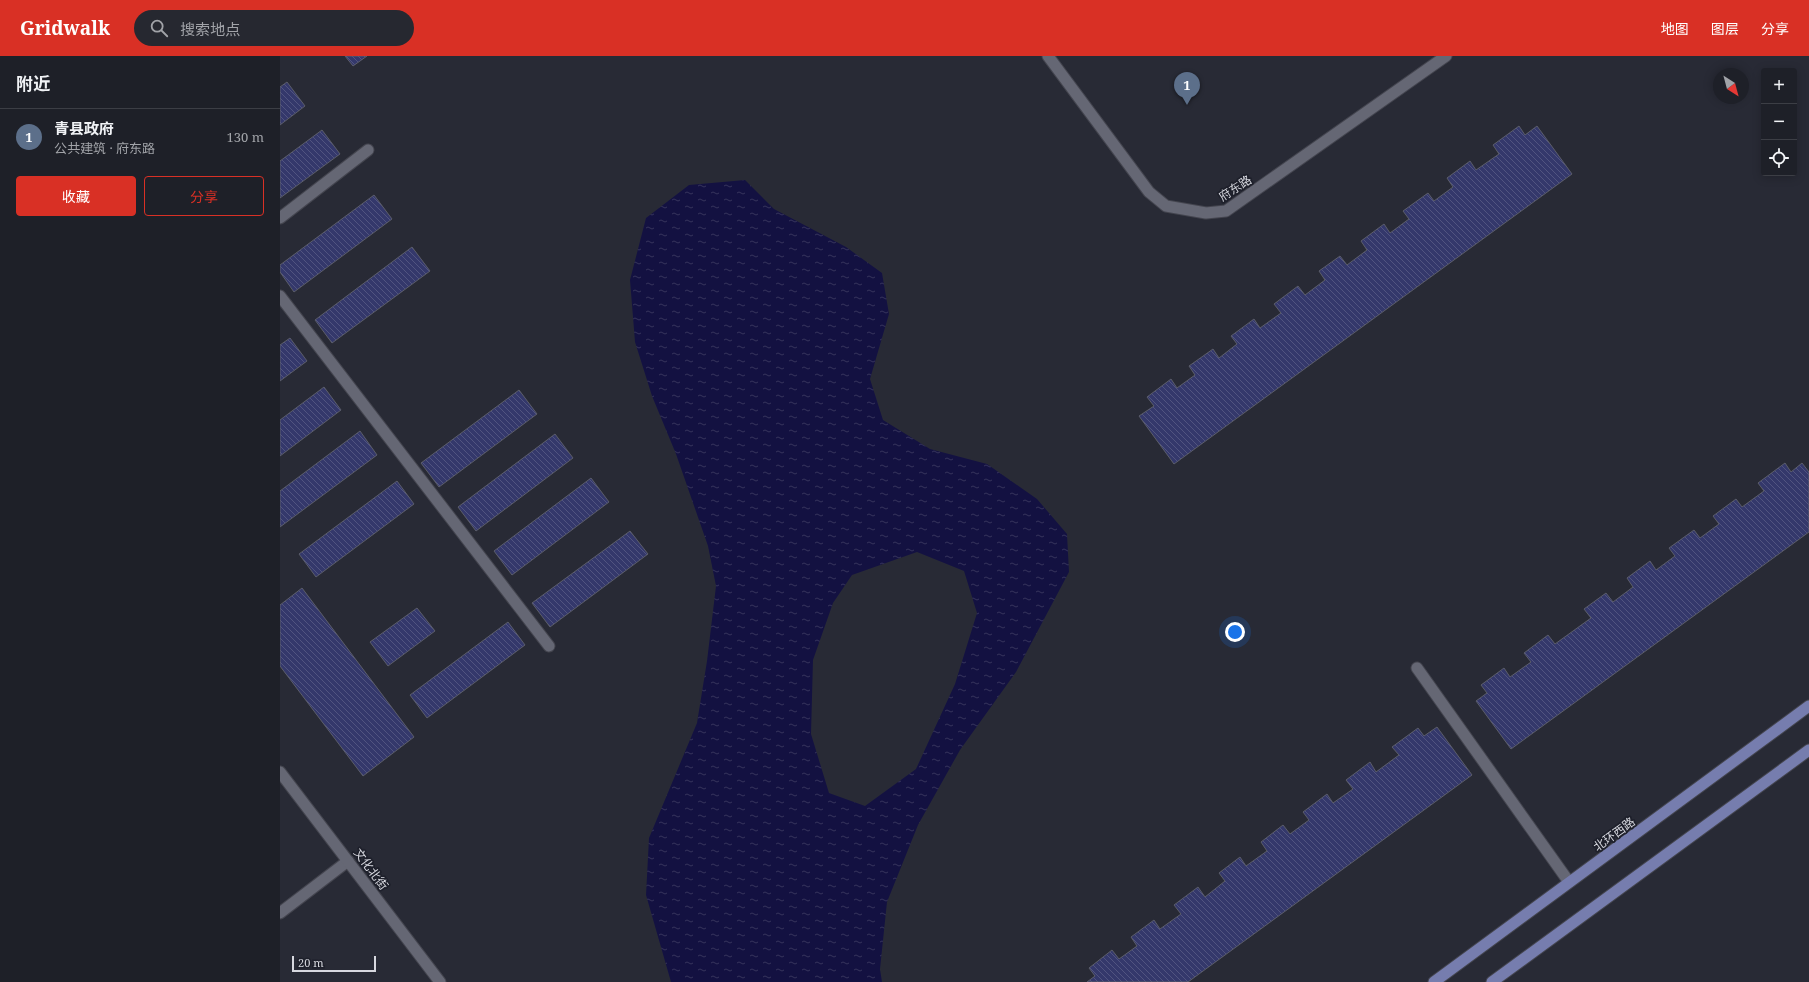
<!DOCTYPE html>
<html lang="zh">
<meta charset="utf-8">
<style>
:root{--surface:#1e2028;--page:#262830;--text:#f1f3f6;--muted:#a1a3a8;--line:#3c3e45;--accent:#d93025}
body{margin:0;font-family:"Noto Serif","Noto Sans SC",serif;background:var(--page);color:var(--text)}
.controls{position:absolute;right:12px;top:12px;display:grid;overflow:hidden;border-radius:4px;box-shadow:0 2px 10px #0003}
.controls button{width:36px;height:36px;display:grid;place-items:center;padding:0;border:0;border-bottom:1px solid var(--line);background:var(--surface);color:var(--text);font:20px sans-serif}
.compass{position:absolute;left:1433px;top:12px;width:36px;height:36px;border-radius:50%;background:var(--surface);box-shadow:0 2px 10px #0003;rotate:144deg}
.scale{position:absolute;left:12px;bottom:10px;width:84px;box-sizing:border-box;padding-left:4px;border:2px solid #d7d8df;border-top:0;font-size:11px;line-height:14px;white-space:nowrap;color:#d7d8df;-webkit-text-stroke:3px #1e202b;paint-order:stroke}
.you{position:absolute;left:955px;top:576px;width:14px;height:14px;margin:-10px;border:3px solid #fff;border-radius:50%;background:#1a73e8;box-shadow:0 0 0 6px #1a73e833}
.badge{display:grid;place-items:center;width:26px;height:26px;border-radius:50%;background:var(--accent);color:#fff;font-size:13px;font-weight:700}
.pin{position:absolute;translate:-50% -33px;filter:drop-shadow(0 1px 2px #0008)}
.pin::after{content:'';position:absolute;top:21px;width:14px;height:12px;background:inherit;clip-path:polygon(0 0,100% 0,50% 100%)}
.list{margin:0;padding:0;list-style:none}
h2{display:flex;justify-content:space-between;align-items:center;height:52px;margin:0;padding:0 16px;font-size:17px}
h2 small{font-size:13px;font-weight:400;color:var(--muted)}
.list li{display:grid;grid-template-columns:26px 1fr auto;gap:12px;align-items:center;box-sizing:border-box;height:56px;padding:0 16px;border-top:1px solid var(--line)}
.list b{display:block;font-size:15px;white-space:nowrap}
.list p{margin:0;font-size:13px;white-space:nowrap;color:var(--muted)}
.list em{font-size:13px;font-style:normal;color:var(--muted)}
.actions{display:flex;gap:8px;padding:12px 16px}
.actions a{flex:1;padding:9px 0;border:1px solid var(--accent);border-radius:4px;text-align:center;font-size:14px;color:var(--accent)}
.actions .main{background:var(--accent);color:#fff}
.icon{flex:none;width:22px;height:22px;fill:none;stroke:currentColor;stroke-width:2;stroke-linecap:round;stroke-linejoin:round}
.map{position:relative;flex:none;width:1529px;height:926px;overflow:hidden}
header{display:flex;align-items:center;gap:24px;box-sizing:border-box;height:56px;padding:0 20px;background:var(--accent);color:#fff}
header strong{font-size:19px}
nav{display:flex;gap:22px;margin-inline-start:auto;font-size:14px}
.search{width:280px;height:36px;background:var(--page);display:flex;align-items:center;gap:10px;box-sizing:border-box;padding:0 14px;border-radius:22px;color:var(--muted);font-size:15px}
main{display:flex}
aside{flex:1;background:var(--surface)}
.map>svg:first-child{display:block}
.water{fill:url(#water-ripples);fill-rule:evenodd}
.building{fill:url(#building-back-hatch);stroke:#5b5d6a}
.lines{fill:none;stroke-linecap:round;stroke-linejoin:round}
.service-casing{stroke:#44454f;stroke-width:13}
.minor-casing{stroke:#44454f;stroke-width:13}
.tertiary-casing{stroke:#44454f;stroke-width:13}
.primary-casing{stroke:#44454f;stroke-width:13}
.service{stroke:#656774;stroke-width:11}
.minor{stroke:#656774;stroke-width:11}
.tertiary{stroke:#656774;stroke-width:11}
.primary{stroke:#767dae;stroke-width:11}
.labels{text-anchor:middle;dominant-baseline:central;stroke-width:3.5;stroke-linejoin:round;paint-order:stroke}
.street-label{font-size:12px;fill:#d7d8df;stroke:#1e202b}
</style>
<header>
<strong>Gridwalk</strong>
<div class="search"><svg class="icon" aria-label="search" viewBox="0 0 24 24"><circle cx="10" cy="10" r="6"/><path d="M15 15l6 6"/></svg>搜索地点</div>
<nav><a>地图</a><a>图层</a><a>分享</a></nav>
</header>
<main>
<aside>
<h2>附近<small></small></h2>
<ul class="list">
<li><span class="badge" style="background:#5c6f8a">1</span><div><b>青县政府</b><p>公共建筑 · 府东路</p></div><em>130 m</em></li>
</ul>
<div class="actions"><a class="main">收藏</a><a>分享</a></div>
</aside>
<div class="map">
<svg width="1529" height="926" viewBox="0 0 1529 926">
<defs>
<pattern id="water-ripples" width="26" height="14" patternUnits="userSpaceOnUse"><rect width="26" height="14" fill="#131141"/><path d="M2 4q2-2 4 0t4 0M15 11q2-2 4 0t4 0" fill="none" stroke="#35335c"/></pattern>
<pattern id="building-back-hatch" width="6" height="6" patternUnits="userSpaceOnUse"><rect width="6" height="6" fill="#34386b"/><path d="M-1 5l2 2M0 0l6 6M5-1l2 2" fill="none" stroke="#515480"/></pattern>
</defs>
<rect width="100%" height="100%" fill="#282a35"/>
<path class="water" d="M465,124L494,153L566,191L602,217L609,258L590,323L603,364L650,393L707,408L757,443L787,478L789,516L736,616L680,694L638,769L607,846L600,913L602,926H391L366,839L369,782L417,667L427,605L436,530L428,490L396,398L372,340L355,286L350,224L366,162L409,129ZM637,496L684,515L697,557L675,628L636,713L585,750L549,737L531,678L533,604L553,547L572,519Z"/>
<path class="building" d="M65,0H87L73,10Z
M7,26L25,50L0,69V31Z
M1239,70L1245,79L1257,70L1292,118L894,408L859,360L874,350L867,341L891,323L897,332L915,319L909,310L933,293L939,302L957,288L951,280L974,263L980,272L1001,257L994,248L1018,230L1025,239L1045,224L1039,215L1060,200L1067,209L1087,194L1081,185L1104,168L1110,177L1129,163L1123,155L1148,137L1154,145L1173,131L1167,122L1190,105L1196,114L1219,98L1213,89Z
M42,74L60,98L0,142V105Z
M94,139L112,163L14,236L0,216V209Z
M132,191L150,215L52,287L35,264Z
M10,282L27,305L0,325V289Z
M44,331L61,354L0,400V364Z
M239,334L257,358L159,431L141,407Z
M80,375L97,399L0,471V435Z
M275,378L293,402L196,475L178,451Z
M1505,407L1511,416L1522,407L1529,416V476L1231,693L1196,645L1207,637L1201,629L1224,612L1230,621L1251,606L1244,597L1268,579L1275,588L1311,562L1304,553L1326,537L1333,546L1353,531L1347,522L1370,505L1376,514L1395,500L1389,492L1414,474L1420,482L1439,468L1433,460L1456,443L1462,451L1484,435L1478,427Z
M311,422L329,446L232,519L214,495Z
M117,425L134,448L36,521L19,498Z
M350,475L368,498L270,571L252,547Z
M22,532L134,681L83,720L0,610V549Z
M137,552L155,575L108,610L90,586Z
M228,566L245,589L147,662L130,639Z
M1157,671L1192,719L908,926H807L815,920L809,912L832,894L839,903L857,890L851,881L874,864L880,873L901,858L894,849L918,831L925,841L945,825L939,817L960,801L966,810L987,795L981,786L1003,769L1010,778L1029,764L1023,756L1047,738L1053,747L1073,733L1066,724L1090,706L1096,716L1119,699L1112,691L1138,672L1144,680Z"/>
<g class="lines">
<defs>
<path id="service" d="M0,162L88,94
M0,240L269,590
M1137,612L1289,826"/>
<path id="minor" d="M768,0L869,136L886,150L926,157L946,155L1166,0
M0,857L68,805"/>
<path id="tertiary" d="M0,716L160,926"/>
<path id="primary" d="M1154,926L1529,650
M1212,926L1529,694"/>
</defs>
<use href="#service" class="service-casing"/>
<use href="#minor" class="minor-casing"/>
<use href="#tertiary" class="tertiary-casing"/>
<use href="#primary" class="primary-casing"/>
<use href="#service" class="service"/>
<use href="#minor" class="minor"/>
<use href="#tertiary" class="tertiary"/>
<use href="#primary" class="primary"/>
</g>
<g class="labels">
<g class="street-label">
<text transform="translate(955 132) rotate(-33)">府东路</text>
<text transform="translate(1334 778) rotate(-36)">北环西路</text>
<text transform="translate(91 813) rotate(53)">文化北街</text>
</g>
</g>
</svg>
<div class="controls">
<button>+</button>
<button>−</button>
<button><svg class="icon" aria-label="locate" viewBox="0 0 24 24"><circle cx="12" cy="12" r="6"/><path d="M12 2v4M12 18v4M2 12h4M18 12h4"/></svg></button>
</div>
<svg class="compass" viewBox="-18 -18 36 36"><path d="M0-13l5 13h-10z" fill="#e53935"/><path d="M0 13l5-13h-10z" fill="#a1a3a8"/></svg>
<div class="scale">20 m</div>
<div class="you"></div>
<div class="pin badge" style="left:907px;top:49px;background:#5c6f8a">1</div>
</div>
</main>
